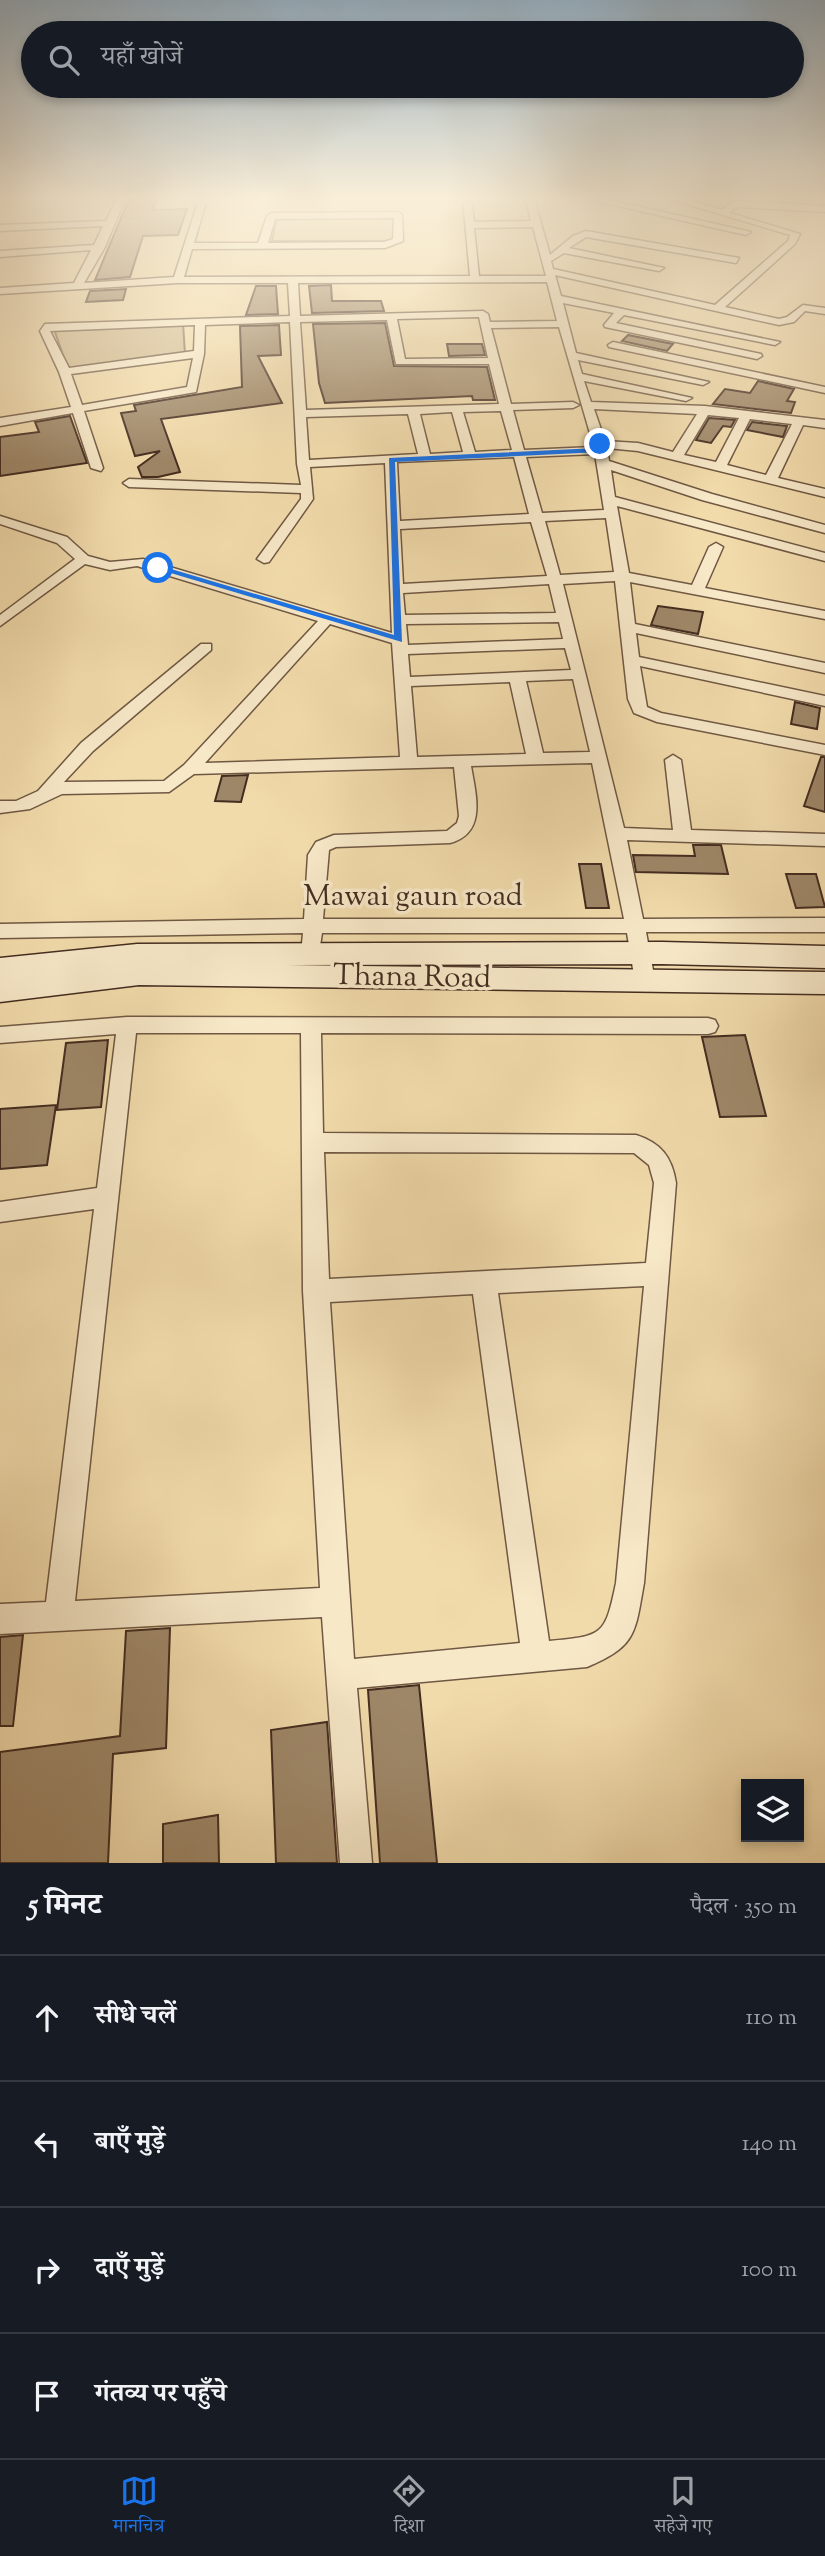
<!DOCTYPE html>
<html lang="hi">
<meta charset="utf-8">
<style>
:root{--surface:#171b24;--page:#242831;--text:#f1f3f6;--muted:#9ea1a6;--line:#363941;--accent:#1a73e8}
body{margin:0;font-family:"Sorts Mill Goudy","Noto Serif Devanagari",serif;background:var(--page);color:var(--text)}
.controls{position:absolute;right:21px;bottom:21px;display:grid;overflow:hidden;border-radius:0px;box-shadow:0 4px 10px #0003}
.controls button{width:63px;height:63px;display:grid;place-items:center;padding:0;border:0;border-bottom:2px solid var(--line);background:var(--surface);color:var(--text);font:35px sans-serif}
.stop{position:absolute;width:21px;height:21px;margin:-16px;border:5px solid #1a73e8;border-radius:50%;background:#fff}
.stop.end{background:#1a73e8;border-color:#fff;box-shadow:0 2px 7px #0008}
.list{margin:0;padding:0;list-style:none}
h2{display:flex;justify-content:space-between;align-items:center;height:91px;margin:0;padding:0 28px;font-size:30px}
h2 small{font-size:23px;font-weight:400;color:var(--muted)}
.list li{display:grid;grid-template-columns:46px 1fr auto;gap:21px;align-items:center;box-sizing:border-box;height:126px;padding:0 28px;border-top:2px solid var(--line)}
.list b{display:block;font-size:26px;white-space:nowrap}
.list em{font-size:23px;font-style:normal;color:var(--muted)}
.icon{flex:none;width:38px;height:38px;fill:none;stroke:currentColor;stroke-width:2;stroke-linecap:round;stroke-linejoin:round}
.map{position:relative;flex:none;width:825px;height:1863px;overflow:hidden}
.search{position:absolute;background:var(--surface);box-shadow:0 4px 10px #0003;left:21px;right:21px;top:21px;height:77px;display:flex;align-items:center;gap:18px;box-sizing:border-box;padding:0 24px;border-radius:38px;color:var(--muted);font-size:26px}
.sheet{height:595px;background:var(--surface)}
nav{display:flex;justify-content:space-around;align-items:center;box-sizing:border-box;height:98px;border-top:2px solid var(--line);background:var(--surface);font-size:19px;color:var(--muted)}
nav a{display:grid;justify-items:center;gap:4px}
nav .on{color:var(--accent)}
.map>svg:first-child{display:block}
.green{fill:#d4bd93;stroke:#8c745a;stroke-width:2}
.building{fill:#9e8768;stroke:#432c20;stroke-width:2}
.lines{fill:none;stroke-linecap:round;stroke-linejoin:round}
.street-casing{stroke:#6f5843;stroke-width:3}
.secondary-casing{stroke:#432c20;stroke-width:3}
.street{fill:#f7e8c8;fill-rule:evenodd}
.secondary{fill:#f7e8c8;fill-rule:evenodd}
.route{fill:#1a73e8}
.labels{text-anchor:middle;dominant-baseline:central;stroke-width:7;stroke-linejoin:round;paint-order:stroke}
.street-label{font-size:30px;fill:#432c20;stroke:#f7e8c8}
</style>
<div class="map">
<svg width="825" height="1863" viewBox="0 0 825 1863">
<rect width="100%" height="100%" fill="#f2dbab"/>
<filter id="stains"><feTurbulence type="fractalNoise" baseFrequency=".00286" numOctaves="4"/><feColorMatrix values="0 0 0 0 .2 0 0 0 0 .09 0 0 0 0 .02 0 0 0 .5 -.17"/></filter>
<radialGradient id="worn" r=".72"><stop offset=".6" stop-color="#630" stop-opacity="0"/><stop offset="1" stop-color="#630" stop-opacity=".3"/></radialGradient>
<path class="green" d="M277,217H395L394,241H272Z
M183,323L185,354L68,370L54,329Z"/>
<path class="building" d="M129,199H156L153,210L187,209L178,235L143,236L130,277L95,280Z
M331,285L332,301H381L384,311L312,313L309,286Z
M256,286H276L278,314L246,315Z
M126,289L123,300L86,302L90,291Z
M385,323L394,366L487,367L495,400H473L472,396L325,403L319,383L313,324Z
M279,325L281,355L258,356L282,403L161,419L180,472L158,477H142L138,467L160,451L135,456L121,413L136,411L134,405L242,387L240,326Z
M628,335L673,344L667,351L622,341Z
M447,344H482L485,355L449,356Z
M758,381L794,389L787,401L795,402L791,413L713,404L725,389L750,393Z
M70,416L87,463L0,476V437L39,432L35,422Z
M709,418L735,420L731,427L723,426L711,443L696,440Z
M752,422L787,426L783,437L747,430Z
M658,606L703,612L698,634L651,625Z
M795,702L820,708L817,729L791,724Z
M821,757H825V812L804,806Z
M248,775L241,802L215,801L222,776Z
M693,845H721L728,874L636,872L633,855L695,856Z
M579,864H601L609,908H586Z
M786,874H816L825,907L796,908Z
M745,1035L766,1116L720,1117L702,1037Z
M108,1040L101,1107L57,1110L66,1043Z
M56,1105L47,1165L0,1169V1109Z
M170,1628L166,1748L113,1754L108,1863H0V1752L120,1736L126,1631Z
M23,1635L13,1726H0V1637Z
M419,1685L437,1863H380L368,1690Z
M327,1722L337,1863H276L271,1730Z
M218,1815L219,1863H163V1824Z"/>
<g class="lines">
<defs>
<path id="street" d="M117,199H125L105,247L84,283L174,277L199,199H207L194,243H258L267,216L271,213L398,212L402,215L403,241L385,248L192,249L184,277L470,276L463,199H471L474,222L531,221L526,199H534L550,255L573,236L586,231L739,258L736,263L586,237L569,248L664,268L659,271L564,253L551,261L553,269L715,305L788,241L790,235L669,199H684L722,210L733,201L825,206V212L735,207L730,213L800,234L795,244L725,307L779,319L787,317L803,305L825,308V314L805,311L794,322L779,325L555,275L561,296L780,342L775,345L624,315L616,323L761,354L762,356L757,359L605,327L604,325L614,313L563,303L576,353L709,382L703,385L578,360L582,374L692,398L686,401L584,381L591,402L705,406L825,420V428L803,425L778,478L825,489V497L638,451L607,448L609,461L712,494L825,525V533L702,500L611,470L615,497L825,553V561L617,506L629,573L692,585L709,547L716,543L723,547L705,588L825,611V619L630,582L635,624L825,663V673L636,633L639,657L825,696V706L640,666L647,707L661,713L825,745V755L657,722L634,713L628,699L615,581L563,584L624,828L673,830L665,760L673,755L681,760L691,830L825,834V846L627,840L643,919L825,918V932H646L655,981L652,986H638L635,981L627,933H322L318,959H304L301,954L303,933L0,938V924L304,919L308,855L316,842L334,835L447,831L457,823L459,816L454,767L194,774L169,792L62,794L30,809L0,813V801H16L38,791L81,743L201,644H211V650L93,751L64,782L164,781L184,765L318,621L137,566L110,570L85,564L0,626V615L75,559L57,543L0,524V516L67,537L88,556L110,562L143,559L392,633L385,463L310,467L313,499L269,562L264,563L257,559L301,499V493L129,487L123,483L129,479L301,485L297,464L290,322L205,325L204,354L196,392L84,411L103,468L101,471L91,468L73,413L0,426V418L71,407L59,372L40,331L45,324L290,316L288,283H178L0,294V288L74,283L91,250L0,257V251L94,245L103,226L0,231V225L106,221ZM394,218L393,239L384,242L268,243L275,219ZM533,227L546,276H479L474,228ZM547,282L557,321L490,322L488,314L483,311L300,316L298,283ZM479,317L488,358L405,359L397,319ZM387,320L396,364H489L499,404L306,410L300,322ZM195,325L194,351L69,368L50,331ZM559,327L594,447L524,450L513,410L573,408L579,405L573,402L511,404L491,328ZM193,358L187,387L82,405L71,374ZM594,409L697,414L673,452L638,443L605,441ZM501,411L512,450L475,452L463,412ZM452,412L463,452L430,454L420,414ZM408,414L418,454L309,460L306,417ZM708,415L739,418L716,462L684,455ZM750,419L792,424L766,475L727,465ZM595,454L604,510L542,513L526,457ZM514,457L529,514L400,521L397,462ZM606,518L614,572L560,575L545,521ZM531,522L547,576L403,584L400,529ZM549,584L556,613L405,615L403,593ZM559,622L563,639L408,645L406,624ZM330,624L392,643L400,757L205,763ZM565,648L571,670L410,677L408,654ZM573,679L590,752L543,753L526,681ZM510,682L526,754L417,757L411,686ZM592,763L624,919H323L329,850L336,847L450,843C487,833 476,795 471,766Z
M587,199H605L751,232L746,235Z
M613,342L825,387V393L609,347L608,345Z
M127,1017L708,1018L715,1020L718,1026L715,1032L708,1034L321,1033L323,1133L636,1135C661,1143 672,1157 676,1183L644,1583C635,1633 637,1646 587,1667L357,1688L372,1863H340L322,1617L0,1634V1604L46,1602L94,1209L0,1222V1202L97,1188L116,1034L0,1043V1027ZM136,1033H301L303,1291L320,1588L75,1601ZM324,1152L634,1153L649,1165L654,1183L646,1263L329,1279ZM644,1286L616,1583C605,1636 603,1636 549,1641L498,1293ZM473,1294L520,1643L354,1659L330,1302Z"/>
<path id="secondary" d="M662,942L825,946V968L662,964L288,965L825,972V994L139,985L0,1002V958L137,944Z"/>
</defs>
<use href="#street" class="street-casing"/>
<use href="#secondary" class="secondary-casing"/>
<use href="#street" class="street"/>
<use href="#secondary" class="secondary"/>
</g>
<linearGradient id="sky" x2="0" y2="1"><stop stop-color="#94acbd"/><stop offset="0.43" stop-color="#f9efd9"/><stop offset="1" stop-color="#f9efd9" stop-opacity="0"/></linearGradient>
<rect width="825" height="460" fill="url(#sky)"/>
<path class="route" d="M600,442L605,450L601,452L395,462L402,642L154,568L161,566L394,635L389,458L597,448Z"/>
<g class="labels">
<g class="street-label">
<text x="413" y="897">Mawai gaun road</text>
<text transform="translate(412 978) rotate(1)">Thana Road</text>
</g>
</g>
<rect width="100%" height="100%" filter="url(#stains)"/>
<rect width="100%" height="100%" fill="url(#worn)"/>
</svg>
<div class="controls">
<button><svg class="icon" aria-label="layers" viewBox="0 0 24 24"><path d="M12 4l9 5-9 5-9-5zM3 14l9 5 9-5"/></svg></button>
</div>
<div class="stop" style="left:158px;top:568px"></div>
<div class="stop end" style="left:600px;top:444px"></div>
<div class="search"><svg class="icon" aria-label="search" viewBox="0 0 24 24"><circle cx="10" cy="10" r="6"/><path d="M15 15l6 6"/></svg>यहाँ खोजें</div>
</div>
<section class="sheet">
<h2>5 मिनट<small>पैदल · 350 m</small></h2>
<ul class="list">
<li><svg class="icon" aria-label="ahead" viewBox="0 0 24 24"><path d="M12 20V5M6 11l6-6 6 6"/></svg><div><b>सीधे चलें</b></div><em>110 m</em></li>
<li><svg class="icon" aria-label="left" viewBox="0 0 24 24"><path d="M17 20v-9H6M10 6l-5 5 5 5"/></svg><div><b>बाएँ मुड़ें</b></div><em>140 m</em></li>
<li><svg class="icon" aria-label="right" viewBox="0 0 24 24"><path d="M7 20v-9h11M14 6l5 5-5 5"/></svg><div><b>दाएँ मुड़ें</b></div><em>100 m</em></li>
<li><svg class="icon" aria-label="arrive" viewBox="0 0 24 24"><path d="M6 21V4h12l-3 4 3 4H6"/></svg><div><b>गंतव्य पर पहुँचे</b></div></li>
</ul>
</section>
<nav>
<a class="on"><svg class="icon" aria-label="map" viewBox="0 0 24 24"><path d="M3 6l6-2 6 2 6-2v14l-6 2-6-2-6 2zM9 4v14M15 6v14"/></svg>मानचित्र</a>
<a><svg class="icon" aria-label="directions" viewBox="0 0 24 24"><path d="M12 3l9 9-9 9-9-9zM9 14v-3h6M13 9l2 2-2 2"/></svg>दिशा</a>
<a><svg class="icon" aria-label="saved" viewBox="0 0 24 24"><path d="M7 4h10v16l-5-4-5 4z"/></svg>सहेजे गए</a>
</nav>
